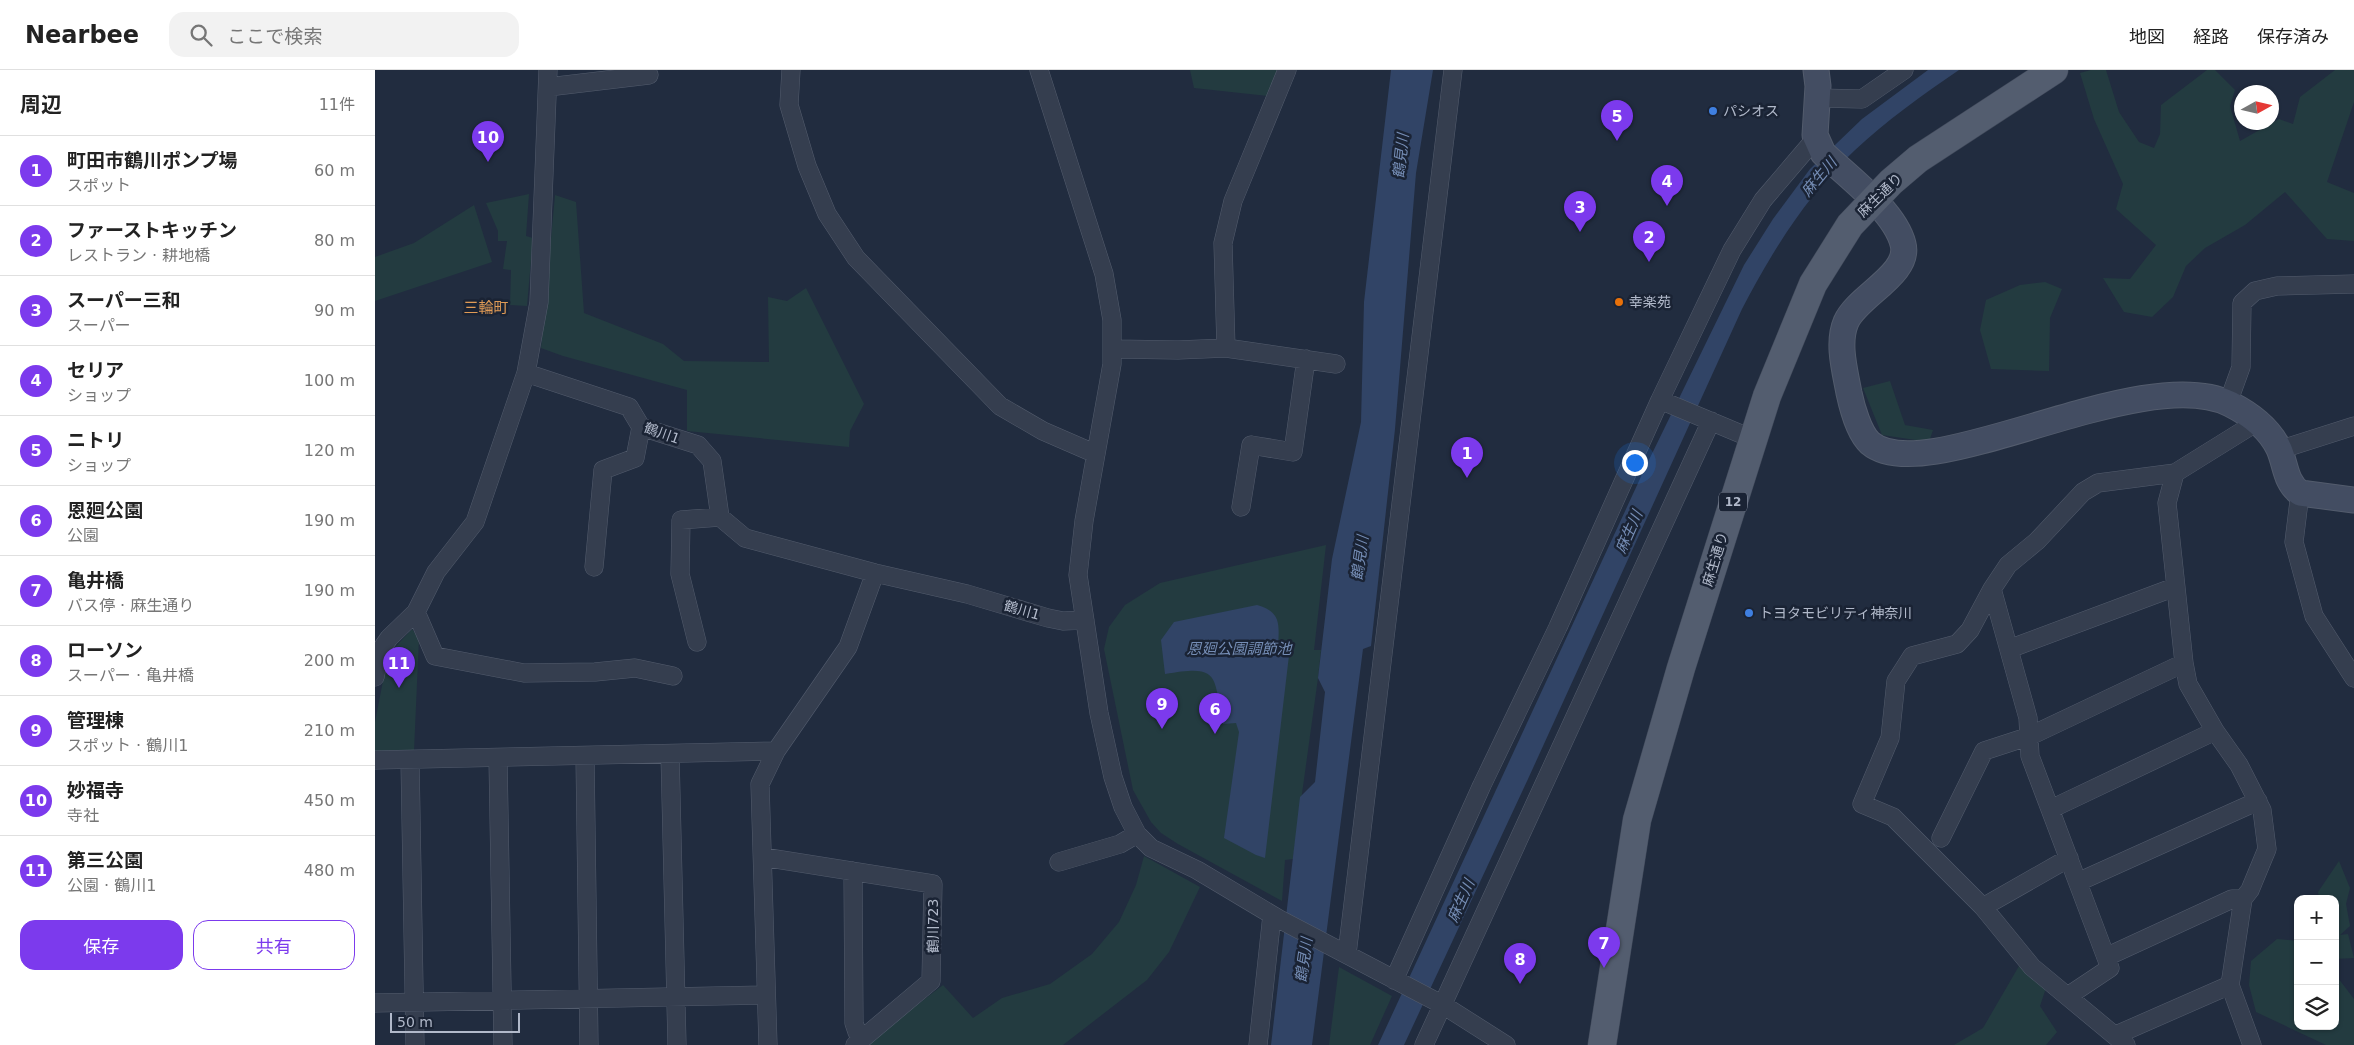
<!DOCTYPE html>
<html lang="ja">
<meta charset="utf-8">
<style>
:root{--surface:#fff;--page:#f2f2f2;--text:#222;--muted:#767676;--line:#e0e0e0;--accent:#7c3aed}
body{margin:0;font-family:"DejaVu Sans","Noto Sans JP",sans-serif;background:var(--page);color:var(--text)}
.controls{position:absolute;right:15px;bottom:15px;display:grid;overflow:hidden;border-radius:10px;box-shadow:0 1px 4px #0004}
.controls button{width:45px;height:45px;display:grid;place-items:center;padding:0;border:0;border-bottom:1px solid var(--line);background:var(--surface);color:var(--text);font:25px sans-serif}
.compass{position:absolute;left:1859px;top:15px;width:45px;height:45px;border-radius:50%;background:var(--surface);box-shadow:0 1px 4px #0004;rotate:82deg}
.scale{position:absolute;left:15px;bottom:12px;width:130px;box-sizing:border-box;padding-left:5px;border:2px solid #b1b9ca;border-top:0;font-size:14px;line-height:18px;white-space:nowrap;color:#b1b9ca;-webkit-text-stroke:4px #1a2334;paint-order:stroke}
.you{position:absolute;left:1259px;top:392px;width:18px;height:18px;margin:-12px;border:4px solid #fff;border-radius:50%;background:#1a73e8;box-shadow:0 0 0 8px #1a73e833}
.badge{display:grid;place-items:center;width:32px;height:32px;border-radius:50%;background:var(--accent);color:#fff;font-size:16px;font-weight:700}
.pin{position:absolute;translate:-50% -41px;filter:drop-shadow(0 1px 2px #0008)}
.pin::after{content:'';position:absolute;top:26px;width:18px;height:15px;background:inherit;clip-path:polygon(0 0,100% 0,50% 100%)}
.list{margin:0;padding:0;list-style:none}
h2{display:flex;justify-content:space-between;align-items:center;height:65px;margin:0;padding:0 20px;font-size:21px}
h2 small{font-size:16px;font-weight:400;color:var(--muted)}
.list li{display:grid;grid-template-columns:32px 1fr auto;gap:15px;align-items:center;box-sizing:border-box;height:70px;padding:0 20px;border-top:1px solid var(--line)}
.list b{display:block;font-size:19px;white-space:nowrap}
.list p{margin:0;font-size:16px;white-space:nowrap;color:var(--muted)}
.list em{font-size:16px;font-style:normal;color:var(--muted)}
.actions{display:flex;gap:10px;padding:15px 20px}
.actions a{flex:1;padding:11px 0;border:1px solid var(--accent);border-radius:15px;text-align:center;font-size:18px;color:var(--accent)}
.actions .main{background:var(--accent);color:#fff}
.icon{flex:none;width:28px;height:28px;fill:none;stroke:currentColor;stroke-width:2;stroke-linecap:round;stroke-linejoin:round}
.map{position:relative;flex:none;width:1979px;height:975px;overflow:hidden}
header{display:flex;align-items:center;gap:30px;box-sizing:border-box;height:70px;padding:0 25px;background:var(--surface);border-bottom:1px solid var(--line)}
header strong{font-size:24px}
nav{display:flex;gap:28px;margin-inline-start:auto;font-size:18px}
.search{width:350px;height:45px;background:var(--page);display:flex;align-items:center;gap:12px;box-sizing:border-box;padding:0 18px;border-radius:15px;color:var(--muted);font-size:19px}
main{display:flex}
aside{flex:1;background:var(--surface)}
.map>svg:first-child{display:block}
.green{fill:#233b40}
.water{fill:#314466}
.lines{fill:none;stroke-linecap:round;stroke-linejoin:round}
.street-casing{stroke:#535c6d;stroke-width:19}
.secondary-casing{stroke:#535c6d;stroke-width:27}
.primary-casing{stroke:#3e4758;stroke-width:29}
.street{stroke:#353e4f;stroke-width:18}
.secondary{stroke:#434d62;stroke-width:25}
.primary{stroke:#535d6f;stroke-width:28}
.shop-dot{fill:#3f7fe0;stroke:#1a2334;stroke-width:2}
.food-dot{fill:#e8710a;stroke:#1a2334;stroke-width:2}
.labels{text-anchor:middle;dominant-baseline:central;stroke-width:5;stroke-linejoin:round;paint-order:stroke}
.shield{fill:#1a2334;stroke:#848c9d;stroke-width:1}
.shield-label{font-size:12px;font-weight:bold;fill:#b1b9ca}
.poi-label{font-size:14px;fill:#b1b9ca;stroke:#1a2334;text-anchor:start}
.street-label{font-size:14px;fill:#b1b9ca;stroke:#1a2334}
.water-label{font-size:15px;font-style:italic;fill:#758db5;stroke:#1a2334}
.neighbourhood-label{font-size:15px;fill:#e09b56;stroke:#1a2334}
</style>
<header>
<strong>Nearbee</strong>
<div class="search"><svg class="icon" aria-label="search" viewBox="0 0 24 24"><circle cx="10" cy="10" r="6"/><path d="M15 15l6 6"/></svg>ここで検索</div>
<nav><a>地図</a><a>経路</a><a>保存済み</a></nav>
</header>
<main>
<aside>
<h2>周辺<small>11件</small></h2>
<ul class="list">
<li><span class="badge">1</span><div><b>町田市鶴川ポンプ場</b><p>スポット</p></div><em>60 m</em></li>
<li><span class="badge">2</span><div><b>ファーストキッチン</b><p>レストラン · 耕地橋</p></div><em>80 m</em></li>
<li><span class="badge">3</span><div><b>スーパー三和</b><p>スーパー</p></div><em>90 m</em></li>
<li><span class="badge">4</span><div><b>セリア</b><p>ショップ</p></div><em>100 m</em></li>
<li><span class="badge">5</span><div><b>ニトリ</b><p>ショップ</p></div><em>120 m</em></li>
<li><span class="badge">6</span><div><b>恩廻公園</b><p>公園</p></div><em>190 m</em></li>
<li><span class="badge">7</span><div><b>亀井橋</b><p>バス停 · 麻生通り</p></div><em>190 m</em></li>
<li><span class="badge">8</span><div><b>ローソン</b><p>スーパー · 亀井橋</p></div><em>200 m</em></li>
<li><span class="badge">9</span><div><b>管理棟</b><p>スポット · 鶴川1</p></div><em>210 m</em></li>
<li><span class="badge">10</span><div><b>妙福寺</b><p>寺社</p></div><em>450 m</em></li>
<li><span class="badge">11</span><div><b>第三公園</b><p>公園 · 鶴川1</p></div><em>480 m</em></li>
</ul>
<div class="actions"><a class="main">保存</a><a>共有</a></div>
</aside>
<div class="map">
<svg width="1979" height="975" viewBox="0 0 1979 975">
<rect width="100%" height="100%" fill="#212c3f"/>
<path class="green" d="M815,0H904L893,26L819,18Z
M1716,0H1731L1744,42L1764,72L1779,78L1785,64L1786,35L1832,0H1840L1860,20L1855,36L1865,71L1904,49L1918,54L1925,27L1960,0H1979V32L1952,112L1979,123V171L1952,169L1910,122L1870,155L1830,178L1811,196L1798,227L1777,247L1749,242L1728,208L1755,209L1781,175L1741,139L1748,114L1719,49L1705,3Z
M154,124L151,166L158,168L152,236L135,235L136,200L128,199L132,171H123V161L111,133Z
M180,125L201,132L209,243L288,274L309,291L394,292L393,227L412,231L431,218L489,334L475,361L474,377L312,361V320L188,286L166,278Z
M99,135L117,192L0,231V187L39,173Z
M1670,212L1687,219L1675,248L1674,301L1616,299L1605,260L1611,230L1645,215Z
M1515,311L1530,355L1558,360L1554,372L1507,365L1488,318Z
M951,475L939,580H946L943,608L918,789L910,790L907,831L803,774L786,763L776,752L758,720L729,579L734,557L750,535L785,513Z
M37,559L44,568L39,681L0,682V652L13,585Z
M769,786L825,817L794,882L772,910L688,975H490L568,915L598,948L627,928L675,914L717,884L744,852L761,815Z
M1964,791L1975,818L1971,834L1975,856L1965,865L1973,864L1979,888L1960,889V829H1944L1943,822Z
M1902,869L1923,871V956H1960V904L1979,929V975H1951L1881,942L1874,915L1876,891Z
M1644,896L1671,918L1665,936L1682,962L1671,975H1579L1608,958Z
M964,897L1017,926L995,975H954Z"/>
<path class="water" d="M1016,0H1058L1041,103L1020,359L996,576L988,579L937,975H896L925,727L940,712L950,622L943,608L957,489L986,352L989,232Z
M1553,0H1584C1547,25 1511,51 1479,81C1432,125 1396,183 1367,239L1153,709L1029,975H1003L1270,398L1369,195L1398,149L1435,99L1487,49Z
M882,535C907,542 904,555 903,578L915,577L890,788L881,785L849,768L864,662L861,653L848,654C838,605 846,594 790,604L786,570L799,552Z"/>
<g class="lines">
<defs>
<path id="street" d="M416,0L414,35L432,96L452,144L481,188L625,336L668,361L721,384
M664,0L729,204L737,250V294L709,451L703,505L724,643L738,707L748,737L762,764L776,778L822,800L904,849L1068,935L1131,975
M173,17L274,5
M1443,28L1487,29L1529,0
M851,278L848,173L858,131L912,0
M739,279L803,280L851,278L961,294
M151,303L164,232L173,0
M1285,330L1378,369
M1853,333L1866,297L1867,233L1880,221L1902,216L1979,214
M1904,380L1979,356
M1925,423L1919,472L1939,546L1979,608
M866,437L876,375L918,382L931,289
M219,497L228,400L260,388L266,357
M1617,519L1595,560L1582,574L1537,586L1521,611L1515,668L1487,734L1518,747L1608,837L1657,897L1751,975
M41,542L60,586L149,603L220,602L260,598L298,606
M322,572L305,504L306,450L345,447
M1634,579L1800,517
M0,607L5,581L14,568L41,542L61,502L100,452L151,303L254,337L266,357L323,375L337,391L345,447L370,468L500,503L592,524L673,548L688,551L710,550
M295,684L302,975
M210,686L214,975
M123,688L128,975
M0,690L401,681L473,577L500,503
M35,690L40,975
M1676,739L1840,661
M1566,768L1609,681L1655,666L1809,593
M388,787L558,814L556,911L480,975
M684,792L745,774L762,764
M478,801L479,953L482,962L488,968
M1703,812L1883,731
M1608,837L1694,788
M972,884L1078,0
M1731,887L1857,829H1868
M1019,910L1107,715L1183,557L1285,330L1357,180L1388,130L1440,69
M1693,926L1735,898L1655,686L1653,648L1617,519L1633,495L1662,471L1708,422L1723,413L1800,403
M0,933L391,925
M1741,965L1855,915
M393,975L385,714L401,681
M883,975L897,845
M1049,975L1336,351
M1877,975L1855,915L1868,829L1875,820L1892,779L1887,740L1864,695L1840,661L1813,614L1809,593L1792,433L1800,403L1882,352"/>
<path id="secondary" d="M1441,0L1443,16L1440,65L1448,83C1472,106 1520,141 1528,174C1536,204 1482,226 1471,252C1462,273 1470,301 1474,323C1477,337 1484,363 1495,373C1551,421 1766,290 1855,334C1875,344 1894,358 1904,379C1911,395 1910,412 1925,423L1979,430"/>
<path id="primary" d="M1227,975L1262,750L1306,598L1392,326L1438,214L1475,155L1516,112L1543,89L1679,0"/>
</defs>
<use href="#street" class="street-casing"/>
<use href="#secondary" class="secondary-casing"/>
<use href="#primary" class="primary-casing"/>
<use href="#street" class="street"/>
<use href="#secondary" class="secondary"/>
<use href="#primary" class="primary"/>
</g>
<g class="shop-dot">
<circle cx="1338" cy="41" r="5"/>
<circle cx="1374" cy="543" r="5"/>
</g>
<circle class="food-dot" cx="1244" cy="232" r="5"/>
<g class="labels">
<rect class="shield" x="1344" y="422.5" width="28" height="19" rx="4"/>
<g class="shield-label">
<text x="1358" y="432">12</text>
</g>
<g class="poi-label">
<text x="1348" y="41">パシオス</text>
<text x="1254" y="232">幸楽苑</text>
<text x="1384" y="543">トヨタモビリティ神奈川</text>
</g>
<g class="street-label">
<text transform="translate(1505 125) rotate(-44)">麻生通り</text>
<text transform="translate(287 363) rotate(20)">鶴川1</text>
<text transform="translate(1340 489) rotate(-73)">麻生通り</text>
<text transform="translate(647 540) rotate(16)">鶴川1</text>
<text transform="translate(558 856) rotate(-90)">鶴川723</text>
</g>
<g class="water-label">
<text transform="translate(1026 86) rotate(-84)">鶴見川</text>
<text transform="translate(1444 107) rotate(-50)">麻生川</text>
<text transform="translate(1254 462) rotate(-66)">麻生川</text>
<text transform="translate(985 488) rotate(-82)">鶴見川</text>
<text x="864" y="579">恩廻公園調節池</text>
<text transform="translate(1086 831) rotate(-66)">麻生川</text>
<text transform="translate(929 890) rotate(-82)">鶴見川</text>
</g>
<g class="neighbourhood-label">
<text x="111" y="238">三輪町</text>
</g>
</g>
</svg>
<div class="controls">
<button>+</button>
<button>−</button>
<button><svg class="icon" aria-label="layers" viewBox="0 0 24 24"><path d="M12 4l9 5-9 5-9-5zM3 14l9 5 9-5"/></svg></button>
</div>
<svg class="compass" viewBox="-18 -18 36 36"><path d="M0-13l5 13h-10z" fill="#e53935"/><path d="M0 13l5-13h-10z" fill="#767676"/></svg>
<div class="scale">50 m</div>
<div class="you"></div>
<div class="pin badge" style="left:1092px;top:408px">1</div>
<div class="pin badge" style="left:1274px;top:192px">2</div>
<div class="pin badge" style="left:1205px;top:162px">3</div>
<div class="pin badge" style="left:1292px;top:136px">4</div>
<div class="pin badge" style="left:1242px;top:71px">5</div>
<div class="pin badge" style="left:840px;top:664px">6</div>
<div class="pin badge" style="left:1229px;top:898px">7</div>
<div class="pin badge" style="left:1145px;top:914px">8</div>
<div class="pin badge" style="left:787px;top:659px">9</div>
<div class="pin badge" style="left:113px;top:92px">10</div>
<div class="pin badge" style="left:24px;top:618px">11</div>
</div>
</main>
